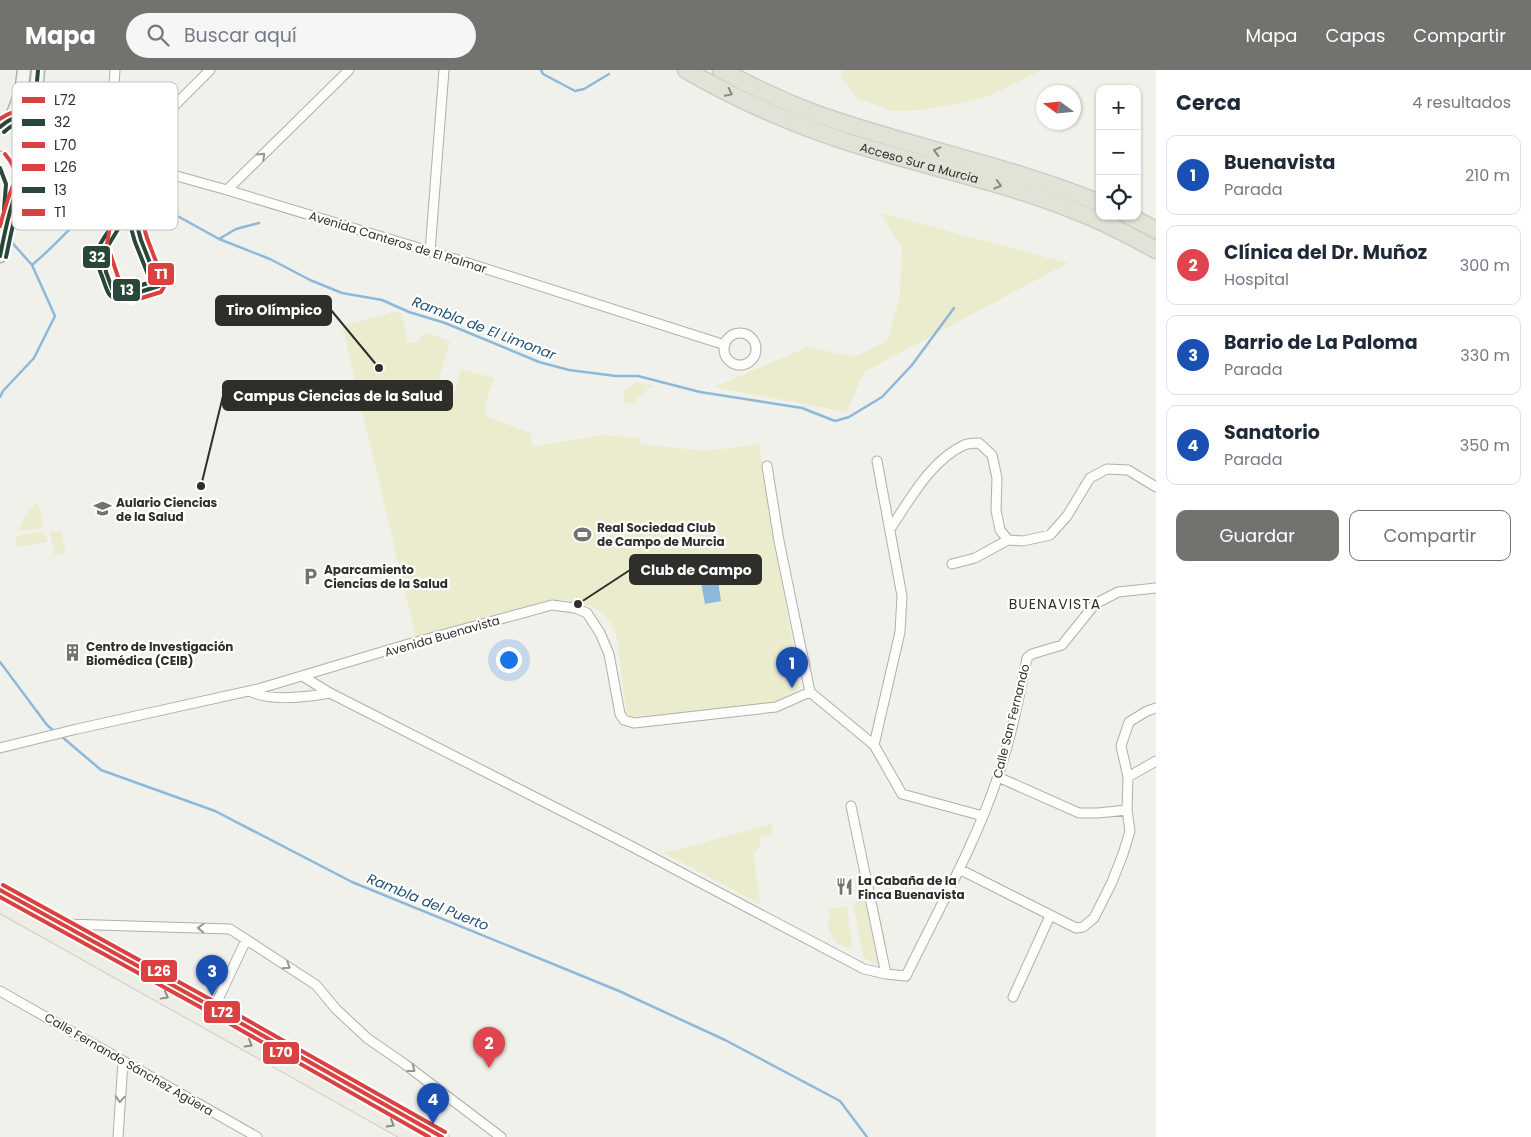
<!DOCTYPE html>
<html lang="es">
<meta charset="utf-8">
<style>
:root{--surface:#fff;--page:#f6f6f7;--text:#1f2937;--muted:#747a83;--line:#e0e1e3;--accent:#72736e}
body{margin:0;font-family:Poppins,sans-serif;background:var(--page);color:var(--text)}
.controls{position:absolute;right:15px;top:15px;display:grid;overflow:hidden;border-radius:10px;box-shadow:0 1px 4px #0004}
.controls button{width:45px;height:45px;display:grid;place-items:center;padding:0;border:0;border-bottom:1px solid var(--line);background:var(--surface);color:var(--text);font:25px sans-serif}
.compass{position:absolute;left:1036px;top:15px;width:45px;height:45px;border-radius:50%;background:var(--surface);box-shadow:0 1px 4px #0004;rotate:285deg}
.you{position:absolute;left:508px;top:589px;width:18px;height:18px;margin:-12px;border:4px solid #fff;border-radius:50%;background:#1a73e8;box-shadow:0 0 0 8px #1a73e833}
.badge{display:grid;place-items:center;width:32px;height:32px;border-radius:50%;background:var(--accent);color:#fff;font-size:16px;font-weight:700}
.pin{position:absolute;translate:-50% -41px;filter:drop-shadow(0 1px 2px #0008)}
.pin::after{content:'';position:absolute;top:26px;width:18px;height:15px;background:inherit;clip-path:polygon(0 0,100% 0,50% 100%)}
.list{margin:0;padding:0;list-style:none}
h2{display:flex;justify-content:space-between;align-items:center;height:65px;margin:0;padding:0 20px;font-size:21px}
h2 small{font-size:16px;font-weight:400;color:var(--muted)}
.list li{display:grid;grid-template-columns:32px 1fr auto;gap:15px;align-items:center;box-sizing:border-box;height:80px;margin:0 10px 10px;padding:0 10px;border:1px solid var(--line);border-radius:10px}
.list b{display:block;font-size:19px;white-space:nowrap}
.list p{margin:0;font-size:16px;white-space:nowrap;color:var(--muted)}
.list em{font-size:16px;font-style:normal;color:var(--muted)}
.actions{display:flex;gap:10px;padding:15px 20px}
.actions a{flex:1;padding:11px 0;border:1px solid var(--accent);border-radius:10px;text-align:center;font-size:18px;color:var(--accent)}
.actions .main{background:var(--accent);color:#fff}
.icon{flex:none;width:28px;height:28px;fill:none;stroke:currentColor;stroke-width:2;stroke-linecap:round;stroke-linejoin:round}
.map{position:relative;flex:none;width:1156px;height:1067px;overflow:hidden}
header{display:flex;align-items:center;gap:30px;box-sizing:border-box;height:70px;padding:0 25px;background:var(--accent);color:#fff}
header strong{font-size:24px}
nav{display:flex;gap:28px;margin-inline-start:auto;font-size:18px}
.search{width:350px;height:45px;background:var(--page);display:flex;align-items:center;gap:12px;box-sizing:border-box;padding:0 18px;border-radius:28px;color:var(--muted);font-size:19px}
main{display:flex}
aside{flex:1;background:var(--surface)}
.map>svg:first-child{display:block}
.green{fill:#ebecce}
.water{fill:#8cb9da}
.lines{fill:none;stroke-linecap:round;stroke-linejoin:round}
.stream{stroke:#8cb9da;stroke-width:2.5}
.street-casing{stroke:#afafab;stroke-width:11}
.secondary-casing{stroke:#afafab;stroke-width:15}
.primary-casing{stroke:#cccdc9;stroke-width:16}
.highway-casing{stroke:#cccdc9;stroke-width:19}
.street{stroke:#fdfdfc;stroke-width:9}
.secondary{stroke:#f4f4f1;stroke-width:12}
.primary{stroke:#edede5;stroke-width:14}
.highway{stroke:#e2e2d7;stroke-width:16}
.bus-1-casing{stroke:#fff;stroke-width:8}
.bus-2-casing{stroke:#fff;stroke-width:8}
.bus-3-casing{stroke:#fff;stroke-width:8}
.bus-4-casing{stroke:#fff;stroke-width:8}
.bus-5-casing{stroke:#fff;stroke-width:8}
.bus-6-casing{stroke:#fff;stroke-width:8}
.bus-1{stroke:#da4241;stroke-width:4}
.bus-2{stroke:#294737;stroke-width:4}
.bus-3{stroke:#da4241;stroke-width:4}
.bus-4{stroke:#da4241;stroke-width:4}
.bus-5{stroke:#2a4739;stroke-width:4}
.bus-6{stroke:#da4240;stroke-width:4}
.oneway{stroke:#888880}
.oneway2{stroke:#969693}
.oneway3{stroke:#8e8e88}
.labels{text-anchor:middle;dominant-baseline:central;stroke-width:4.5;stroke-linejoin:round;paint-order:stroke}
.street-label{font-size:12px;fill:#2e2f2a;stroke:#fff}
.poi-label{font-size:12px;font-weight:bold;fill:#2e2f2a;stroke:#fff;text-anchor:start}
.water-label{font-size:14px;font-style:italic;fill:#215174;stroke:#fff}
.neighbourhood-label{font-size:14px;letter-spacing:1px;fill:#2e2f2a;stroke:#fff}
.key{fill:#fff;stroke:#c0c1bf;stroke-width:1}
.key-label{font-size:14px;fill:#2e2f2a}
.leader{fill:none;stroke:#2e2f2a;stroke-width:2}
.callout-dot{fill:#2e2f2a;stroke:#fff;stroke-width:2}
.callout{fill:#2e2f2a;stroke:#2e2f2a;stroke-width:2}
.callout-label{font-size:14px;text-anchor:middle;font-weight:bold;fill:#fff}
.line-badge{stroke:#fff;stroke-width:2}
.badge-label{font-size:14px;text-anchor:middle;font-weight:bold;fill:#fff}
</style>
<header>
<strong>Mapa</strong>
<div class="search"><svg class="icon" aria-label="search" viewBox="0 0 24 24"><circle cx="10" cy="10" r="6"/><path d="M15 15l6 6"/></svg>Buscar aquí</div>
<nav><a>Mapa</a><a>Capas</a><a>Compartir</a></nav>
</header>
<main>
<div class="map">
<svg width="1156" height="1067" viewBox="0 0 1156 1067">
<rect width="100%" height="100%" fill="#f1f1eb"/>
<path class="green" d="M842,0H1041L989,26L953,35L920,40L892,41L857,28L841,8Z
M881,143L1068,193L864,302L847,342L714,317L808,277L855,287L887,271L900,226L902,179Z
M393,242L401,243L408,273L417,272L425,262L450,271L434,325L439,327L438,332L452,334L461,299L494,308L486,332L485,346L531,363L532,377L603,365L639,368V374L706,381L759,374L800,618L771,635L627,647L616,563L606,546L593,537L562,529L416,568L342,256Z
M637,312L653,316L635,329L636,338L633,334L622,332L625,320Z
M37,432L39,434L43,458L18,461L24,448Z
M61,461L66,483L55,486L50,464L51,462Z
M44,462L48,472L18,477L15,466Z
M771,754L773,764L759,768L760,777L753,783L760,834L664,783Z
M874,817L887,878L882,891L878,895L864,888L853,835L858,831L863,819Z
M847,836L852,878C841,878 831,870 829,859C827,854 830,845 830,839Z"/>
<path class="water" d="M716,498L721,531L705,534L699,501Z"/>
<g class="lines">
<path class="stream" d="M541,0L543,4L575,21L584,19L609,4
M154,133L219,169L270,189L310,210L342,223L382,230L409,242L445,253L539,292L569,300L616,306H638L700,322L802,338L835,351L849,347L882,327L912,295L954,238
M219,169L236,159L259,153
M32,195C55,176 75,151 100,133
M0,327L3,321L34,288L55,246L32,195L8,168
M0,592L47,655L54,661
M61,666L101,700L215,741L352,812L619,921L725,970L840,1031L867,1067"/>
<defs>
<path id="street" d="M41,86L52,81L68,80L116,89L227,120L452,188L725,275
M109,87L115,0
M120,90L210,0
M227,120L349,0
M430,182L444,0
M724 279a16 16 0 1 1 32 0a16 16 0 1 1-32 0Z
M767,396L779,471L810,622
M890,459C910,430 930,391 964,375C969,373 975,373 979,373L992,385L997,408L996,440L1000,460L1008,470L1023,471L1050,465L1067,446L1090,408L1107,399L1128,400L1156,417
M952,494L975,488L1008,470
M304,607L330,623L629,775L864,899L886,904L851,736
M250,621C269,632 307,627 330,623
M810,622L874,675L902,724L983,746
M874,675L900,562L902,526L877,391
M0,678L77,659L258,619L405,575L552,535L575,538L587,543L600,563L609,584L620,644L624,650L634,653L776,637L810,622
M998,707L1079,743H1098L1127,740
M1128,707L1156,691
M959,799L1076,858L1083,857L1094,848L1112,812L1123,784L1130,761L1127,740L1128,707L1121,676L1129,652L1147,641L1156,638
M65,854L230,859L316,915L336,939L367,968L406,995L501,1067
M886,904L906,906C937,842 976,773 998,706C1011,668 1019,628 1027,588L1032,584L1062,575L1095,534L1118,522L1156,518
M0,921L257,1067
M1013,927L1050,846
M214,938L246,870
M118,1067L123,991"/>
<path id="secondary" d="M11,49L21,23L24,0
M38,54L35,32L38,0
M0,57C34,20 68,90 24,97C15,99 7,95 0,88
M0,186L13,123L12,110L6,94"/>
<path id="primary" d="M0,820L214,938L442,1067
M0,835L413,1067"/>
<g id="highway">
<path id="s1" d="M686,0C736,29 790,53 845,71C922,96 1003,111 1078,142C1105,152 1131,166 1156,180"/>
<path d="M721,0C751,16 782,31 814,43C908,77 1007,95 1100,133"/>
<path d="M1129,146L1156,160"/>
</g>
</defs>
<use href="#street" class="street-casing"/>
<use href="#secondary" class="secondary-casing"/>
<use href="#primary" class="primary-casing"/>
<use href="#highway" class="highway-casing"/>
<use href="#street" class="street"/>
<use href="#secondary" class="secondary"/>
<use href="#primary" class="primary"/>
<use href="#highway" class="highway"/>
<defs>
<path id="bus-1" d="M0,820L214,938L442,1067"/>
<path id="bus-2" d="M38,0C35,37 29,62 68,80
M0,57C24,36 35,53 51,71
M118,100C118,112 122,133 118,143C113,161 93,174 97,193C99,199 102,206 104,212C107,220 108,227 117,229L159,216
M122,114L129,127L141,170L159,216
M0,186C7,153 15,95 51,82C71,75 96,83 116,89"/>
<path id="bus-3" d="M0,827L211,943L429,1067"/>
<path id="bus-4" d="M3,815L217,933L445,1062"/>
<path id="bus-5" d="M4,62C28,40 33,65 48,77C58,85 71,87 82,88
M0,98L6,114L4,140
M124,134L135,172L151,212L117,223L113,221L106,202L103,184L120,156Z
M6,187C13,157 20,99 54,88C73,82 96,90 114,95"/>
<path id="bus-6" d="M0,49C15,38 33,39 45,54C49,59 52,65 58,68C65,73 75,75 84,76
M5,84C20,102 21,120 16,142
M110,90L112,101L113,138L107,174L125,228L132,231L161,222L165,215L147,168L135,125L129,115L122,87
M0,156C19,82 41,60 118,83"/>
</defs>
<use href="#bus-1" class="bus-1-casing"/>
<use href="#bus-2" class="bus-2-casing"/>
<use href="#bus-3" class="bus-3-casing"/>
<use href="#bus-4" class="bus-4-casing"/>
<use href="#bus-5" class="bus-5-casing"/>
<use href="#bus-6" class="bus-6-casing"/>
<use href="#bus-1" class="bus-1"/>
<use href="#bus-2" class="bus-2"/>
<use href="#bus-3" class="bus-3"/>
<use href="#bus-4" class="bus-4"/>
<use href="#bus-5" class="bus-5"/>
<use href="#bus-6" class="bus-6"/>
</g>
<defs><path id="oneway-chevron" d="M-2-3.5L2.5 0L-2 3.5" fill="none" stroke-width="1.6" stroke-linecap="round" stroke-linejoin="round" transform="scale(1.25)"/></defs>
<g class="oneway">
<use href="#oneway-chevron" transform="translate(729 23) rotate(26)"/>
<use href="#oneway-chevron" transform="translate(937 81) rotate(-165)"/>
<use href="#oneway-chevron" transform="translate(998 115) rotate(16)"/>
</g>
<g class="oneway2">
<use href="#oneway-chevron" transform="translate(262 86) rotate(-44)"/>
<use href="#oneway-chevron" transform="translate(201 858) rotate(-178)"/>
<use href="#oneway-chevron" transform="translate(287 896) rotate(33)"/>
<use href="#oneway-chevron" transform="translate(412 999) rotate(37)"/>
<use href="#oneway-chevron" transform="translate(120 1029) rotate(94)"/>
</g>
<g class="oneway3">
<use href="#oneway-chevron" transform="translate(165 926) rotate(29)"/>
<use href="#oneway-chevron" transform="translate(249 974) rotate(30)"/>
<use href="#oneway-chevron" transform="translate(391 1054) rotate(30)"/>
</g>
<defs>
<symbol id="university-bare" viewBox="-9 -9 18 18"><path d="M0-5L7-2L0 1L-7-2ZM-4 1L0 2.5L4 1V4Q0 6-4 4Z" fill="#72736e" stroke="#fff" stroke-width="2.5" paint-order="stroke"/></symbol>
<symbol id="stadium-bare" viewBox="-9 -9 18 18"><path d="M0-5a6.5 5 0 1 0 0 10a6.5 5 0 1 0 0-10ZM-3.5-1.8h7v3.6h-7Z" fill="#72736e" stroke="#fff" stroke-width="2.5" paint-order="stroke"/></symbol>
<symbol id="parking-bare" viewBox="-9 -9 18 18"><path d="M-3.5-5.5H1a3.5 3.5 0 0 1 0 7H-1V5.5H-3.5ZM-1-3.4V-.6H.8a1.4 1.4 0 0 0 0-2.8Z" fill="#72736e" stroke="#fff" stroke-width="2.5" paint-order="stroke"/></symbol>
<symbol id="building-bare" viewBox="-9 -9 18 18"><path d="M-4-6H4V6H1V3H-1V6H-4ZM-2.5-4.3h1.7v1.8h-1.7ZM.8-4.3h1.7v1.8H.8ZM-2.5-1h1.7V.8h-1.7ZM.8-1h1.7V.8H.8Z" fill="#72736e" stroke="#fff" stroke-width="2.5" paint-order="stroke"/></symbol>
<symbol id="restaurant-bare" viewBox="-9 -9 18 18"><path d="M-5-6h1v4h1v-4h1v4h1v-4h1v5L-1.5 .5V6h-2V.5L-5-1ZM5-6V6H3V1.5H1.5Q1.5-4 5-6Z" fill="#72736e" stroke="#fff" stroke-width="2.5" paint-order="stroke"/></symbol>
</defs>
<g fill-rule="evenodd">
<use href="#university-bare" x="90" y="426" width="25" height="25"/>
<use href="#stadium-bare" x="570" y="452" width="25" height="25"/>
<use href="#parking-bare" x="298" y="494" width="25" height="25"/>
<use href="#building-bare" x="60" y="570" width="25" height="25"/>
<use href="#restaurant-bare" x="832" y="804" width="25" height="25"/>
</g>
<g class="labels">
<g class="street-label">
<text stroke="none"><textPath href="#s1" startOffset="252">Acceso Sur a Murcia</textPath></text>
<text transform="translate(398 172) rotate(17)">Avenida Canteros de El Palmar</text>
<text transform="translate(442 566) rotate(-16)">Avenida Buenavista</text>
<text transform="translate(1011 651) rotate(-76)">Calle San Fernando</text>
<text transform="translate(129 994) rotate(30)">Calle Fernando Sánchez Agüera</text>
</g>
<g class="poi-label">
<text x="116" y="432">Aulario Ciencias<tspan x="116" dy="14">de la Salud</tspan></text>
<text x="597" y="457">Real Sociedad Club<tspan x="597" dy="14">de Campo de Murcia</tspan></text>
<text x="324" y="499">Aparcamiento<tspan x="324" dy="14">Ciencias de la Salud</tspan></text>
<text x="86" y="576">Centro de Investigación<tspan x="86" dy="14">Biomédica (CEIB)</tspan></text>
<text x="858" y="810">La Cabaña de la<tspan x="858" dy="14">Finca Buenavista</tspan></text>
</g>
<g class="water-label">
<text transform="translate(484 258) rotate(21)">Rambla de El Limonar</text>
<text transform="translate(428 832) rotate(22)">Rambla del Puerto</text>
</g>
<g class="neighbourhood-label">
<text x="1055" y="534">BUENAVISTA</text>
</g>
</g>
<rect x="12" y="12" width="166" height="148" rx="8" class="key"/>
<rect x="22" y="27" width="23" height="6" fill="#da4241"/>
<rect x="22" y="49" width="23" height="7" fill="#294737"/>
<rect x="22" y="72" width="23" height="6" fill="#da4241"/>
<rect x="22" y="94" width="23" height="7" fill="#da4241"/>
<rect x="22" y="117" width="23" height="6" fill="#2a4739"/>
<rect x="22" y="139" width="23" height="7" fill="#da4240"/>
<g class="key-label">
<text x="54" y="35">L72</text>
<text x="54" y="57">32</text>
<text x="54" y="80">L70</text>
<text x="54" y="102">L26</text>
<text x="54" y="125">13</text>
<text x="54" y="147">T1</text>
</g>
<path class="leader" d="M379 298L331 240M201 416L223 326M578 534L630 500"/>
<g class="callout-dot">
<circle cx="379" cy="298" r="5"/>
<circle cx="201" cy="416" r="5"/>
<circle cx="578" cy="534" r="5"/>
</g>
<g class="callout">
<rect x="216" y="226" width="115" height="29" rx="5"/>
<rect x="223" y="311" width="229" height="29" rx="5"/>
<rect x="630" y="485" width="131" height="29" rx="5"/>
</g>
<g class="callout-label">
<text x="274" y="245">Tiro Olímpico</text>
<text x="338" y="331">Campus Ciencias de la Salud</text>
<text x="696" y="505">Club de Campo</text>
</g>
<g class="line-badge">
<rect x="82" y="175" width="29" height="24" rx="5" fill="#294737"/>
<rect x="147" y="192" width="28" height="24" rx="5" fill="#da4240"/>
<rect x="112" y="208" width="29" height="24" rx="5" fill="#2a4739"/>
<rect x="140" y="889" width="38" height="24" rx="5" fill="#da4241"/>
<rect x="203" y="930" width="38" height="24" rx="5" fill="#da4241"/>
<rect x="262" y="971" width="38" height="24" rx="5" fill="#da4241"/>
</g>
<g class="badge-label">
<text x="97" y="192">32</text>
<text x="161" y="209">T1</text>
<text x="127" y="225">13</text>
<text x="159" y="906">L26</text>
<text x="222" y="947">L72</text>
<text x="281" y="987">L70</text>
</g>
</svg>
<div class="controls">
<button>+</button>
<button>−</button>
<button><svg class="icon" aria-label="locate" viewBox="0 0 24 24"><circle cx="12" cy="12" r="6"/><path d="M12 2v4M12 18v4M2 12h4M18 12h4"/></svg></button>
</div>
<svg class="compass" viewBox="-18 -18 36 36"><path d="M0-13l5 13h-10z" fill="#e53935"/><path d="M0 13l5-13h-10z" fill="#747a83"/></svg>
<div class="you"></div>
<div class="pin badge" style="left:792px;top:618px;background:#1a4fb4">1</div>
<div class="pin badge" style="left:489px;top:998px;background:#e0444e">2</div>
<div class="pin badge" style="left:212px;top:926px;background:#1a4fb4">3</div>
<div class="pin badge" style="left:433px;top:1054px;background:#1a4fb4">4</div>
</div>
<aside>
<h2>Cerca<small>4 resultados</small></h2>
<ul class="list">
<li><span class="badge" style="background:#1a4fb4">1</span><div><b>Buenavista</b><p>Parada</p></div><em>210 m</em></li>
<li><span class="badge" style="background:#e0444e">2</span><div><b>Clínica del Dr. Muñoz</b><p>Hospital</p></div><em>300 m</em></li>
<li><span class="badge" style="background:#1a4fb4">3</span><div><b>Barrio de La Paloma</b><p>Parada</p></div><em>330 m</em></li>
<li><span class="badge" style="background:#1a4fb4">4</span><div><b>Sanatorio</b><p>Parada</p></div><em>350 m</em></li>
</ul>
<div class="actions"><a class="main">Guardar</a><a>Compartir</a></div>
</aside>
</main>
